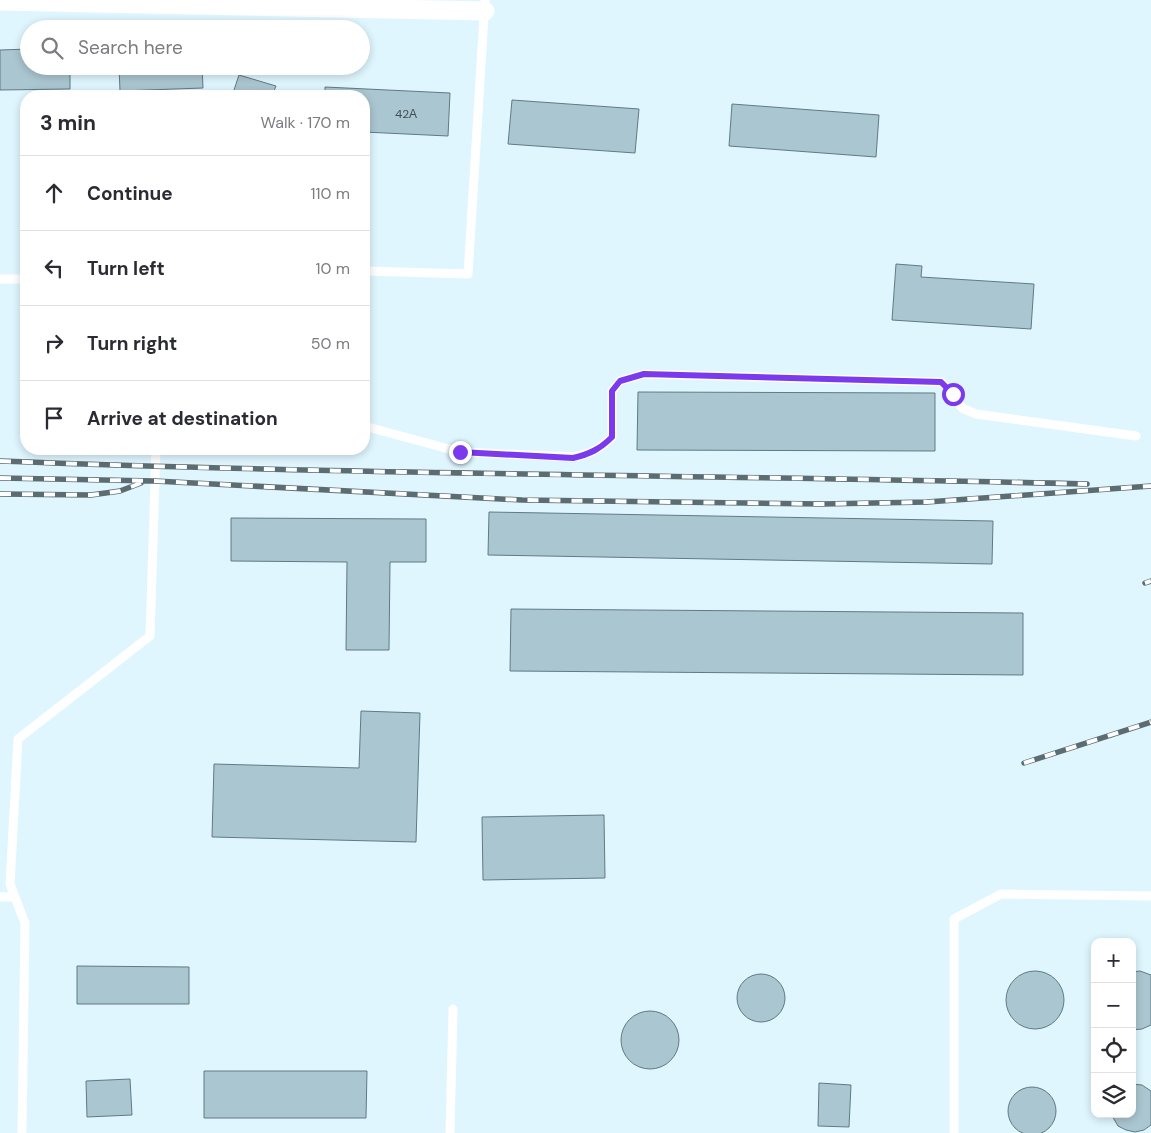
<!DOCTYPE html>
<meta charset="utf-8">
<style>
:root{--surface:#fff;--page:#f2f2f3;--text:#2b2b33;--muted:#7c7c81;--line:#e1e1e2}
body{margin:0;font-family:"DM Sans",sans-serif;background:var(--page);color:var(--text)}
.controls{position:absolute;right:15px;bottom:15px;display:grid;overflow:hidden;border-radius:10px;box-shadow:0 2px 8px #0003}
.controls button{width:45px;height:45px;display:grid;place-items:center;padding:0;border:0;border-bottom:1px solid var(--line);background:var(--surface);color:var(--text);font:25px sans-serif}
.stop{position:absolute;width:15px;height:15px;margin:-11px;border:4px solid #7c3aed;border-radius:50%;background:#fff}
.stop.end{background:#7c3aed;border-color:#fff;box-shadow:0 1px 5px #0008}
.list{margin:0;padding:0;list-style:none}
h2{display:flex;justify-content:space-between;align-items:center;height:65px;margin:0;padding:0 20px;font-size:21px}
h2 small{font-size:16px;font-weight:400;color:var(--muted)}
.list li{display:grid;grid-template-columns:32px 1fr auto;gap:15px;align-items:center;box-sizing:border-box;height:75px;padding:0 20px;border-top:1px solid var(--line)}
.list b{display:block;font-size:19px;white-space:nowrap}
.list em{font-size:16px;font-style:normal;color:var(--muted)}
.icon{flex:none;width:28px;height:28px;fill:none;stroke:currentColor;stroke-width:2;stroke-linecap:round;stroke-linejoin:round}
.map{position:relative;flex:none;width:1151px;height:1133px;overflow:hidden}
.search{position:absolute;background:var(--surface);box-shadow:0 2px 8px #0003;left:20px;top:20px;width:350px;height:55px;display:flex;align-items:center;gap:12px;box-sizing:border-box;padding:0 18px;border-radius:28px;color:var(--muted);font-size:19px}
.panel{position:absolute;background:var(--surface);box-shadow:0 2px 8px #0003;left:20px;top:90px;width:350px;height:365px;border-radius:20px}
.map>svg:first-child{display:block}
.building{fill:#aac6d0;stroke:#607a84}
.lines{fill:none;stroke-linecap:round;stroke-linejoin:round}
.lane{stroke:#fff;stroke-width:9}
.street{stroke:#fff;stroke-width:19}
.rail-casing{stroke:#5d6c71;stroke-width:5.5}
.rail{stroke:#fefefe;stroke-width:4;stroke-dasharray:11;stroke-linecap:butt}
.route{stroke:#7c3aed;stroke-width:6}
.labels{text-anchor:middle;dominant-baseline:central;stroke-width:4;stroke-linejoin:round;paint-order:stroke}
.number-label{font-size:12px;fill:#404f54}
</style>
<div class="map">
<svg width="1151" height="1133" viewBox="0 0 1151 1133">
<rect width="100%" height="100%" fill="#dff6ff"/>
<path class="building" d="M29,49V66H70V89L0,90V50Z
M119,66H202L203,88L120,91Z
M239,75L276,86L272,96H232Z
M325,87L450,93L448,136L364,132V96H325Z
M512,100L639,109L635,153L508,144Z
M732,104L879,115L876,157L729,146Z
M896,264L922,266L921,277L1034,284L1031,329L892,320Z
M638,392L935,393V451L637,450Z
M489,512L993,521L992,564L488,555Z
M231,518L426,519V562H390L389,650H346L347,562L231,561Z
M511,609L1023,613V675L510,671Z
M361,711L420,713L416,842L212,837L214,764L359,768Z
M604,815L605,878L483,880L482,817Z
M77,966L189,967V1004H77Z
M1006 1000a29 29 0 1 1 58 0a29 29 0 1 1-58 0Z
M1140,971L1151,975V1025L1142,1029L1132,1030V972Z
M737 998a24 24 0 1 1 48 0a24 24 0 1 1-48 0Z
M621 1040a29 29 0 1 1 58 0a29 29 0 1 1-58 0Z
M204,1071H367L366,1118H204Z
M130,1079L132,1115L87,1117L86,1081Z
M819,1083L851,1085L849,1127L818,1126Z
M1132,1084L1142,1085L1151,1091V1125L1144,1130L1135,1132L1126,1130L1118,1126L1111,1114H1132Z
M1008 1111a24 24 0 1 1 48 0a24 24 0 1 1-48 0Z"/>
<g class="lines">
<path class="lane" d="M364,271L468,274L485,0
M0,279H26
M364,426L460,452L573,457C590,454 600,449 612,437V391L620,381L644,374L941,382L953,393L962,408L976,414L1136,436
M0,897H15
M22,1133L25,923L10,884L18,739L150,636L156,449
M450,1133L453,1009
M954,1133V919L1001,894L1151,896"/>
<path class="street" d="M0,1L485,11"/>
<defs>
<path id="rail" d="M0,461C362,475 725,475 1087,484
M0,478L155,481L522,500L822,504L927,502L1151,486
M0,494L91,495L120,491L141,483
M1145,583L1151,581
M1024,763L1151,722"/>
</defs>
<use href="#rail" class="rail-casing"/>
<use href="#rail" class="rail"/>
</g>
<g class="lines">
<path class="route" d="M460,452L573,458C590,454 600,449 612,437V391L620,381L644,374L941,382L953,394"/>
</g>
<g class="labels">
<g class="number-label">
<text x="406" y="114">42А</text>
</g>
</g>
</svg>
<div class="controls">
<button>+</button>
<button>−</button>
<button><svg class="icon" aria-label="locate" viewBox="0 0 24 24"><circle cx="12" cy="12" r="6"/><path d="M12 2v4M12 18v4M2 12h4M18 12h4"/></svg></button>
<button><svg class="icon" aria-label="layers" viewBox="0 0 24 24"><path d="M12 4l9 5-9 5-9-5zM3 14l9 5 9-5"/></svg></button>
</div>
<div class="stop" style="left:953px;top:394px"></div>
<div class="stop end" style="left:460px;top:452px"></div>
<div class="search"><svg class="icon" aria-label="search" viewBox="0 0 24 24"><circle cx="10" cy="10" r="6"/><path d="M15 15l6 6"/></svg>Search here</div>
<section class="panel">
<h2>3 min<small>Walk · 170 m</small></h2>
<ul class="list">
<li><svg class="icon" aria-label="ahead" viewBox="0 0 24 24"><path d="M12 20V5M6 11l6-6 6 6"/></svg><div><b>Continue</b></div><em>110 m</em></li>
<li><svg class="icon" aria-label="left" viewBox="0 0 24 24"><path d="M17 20v-9H6M10 6l-5 5 5 5"/></svg><div><b>Turn left</b></div><em>10 m</em></li>
<li><svg class="icon" aria-label="right" viewBox="0 0 24 24"><path d="M7 20v-9h11M14 6l5 5-5 5"/></svg><div><b>Turn right</b></div><em>50 m</em></li>
<li><svg class="icon" aria-label="arrive" viewBox="0 0 24 24"><path d="M6 21V4h12l-3 4 3 4H6"/></svg><div><b>Arrive at destination</b></div></li>
</ul>
</section>
</div>
